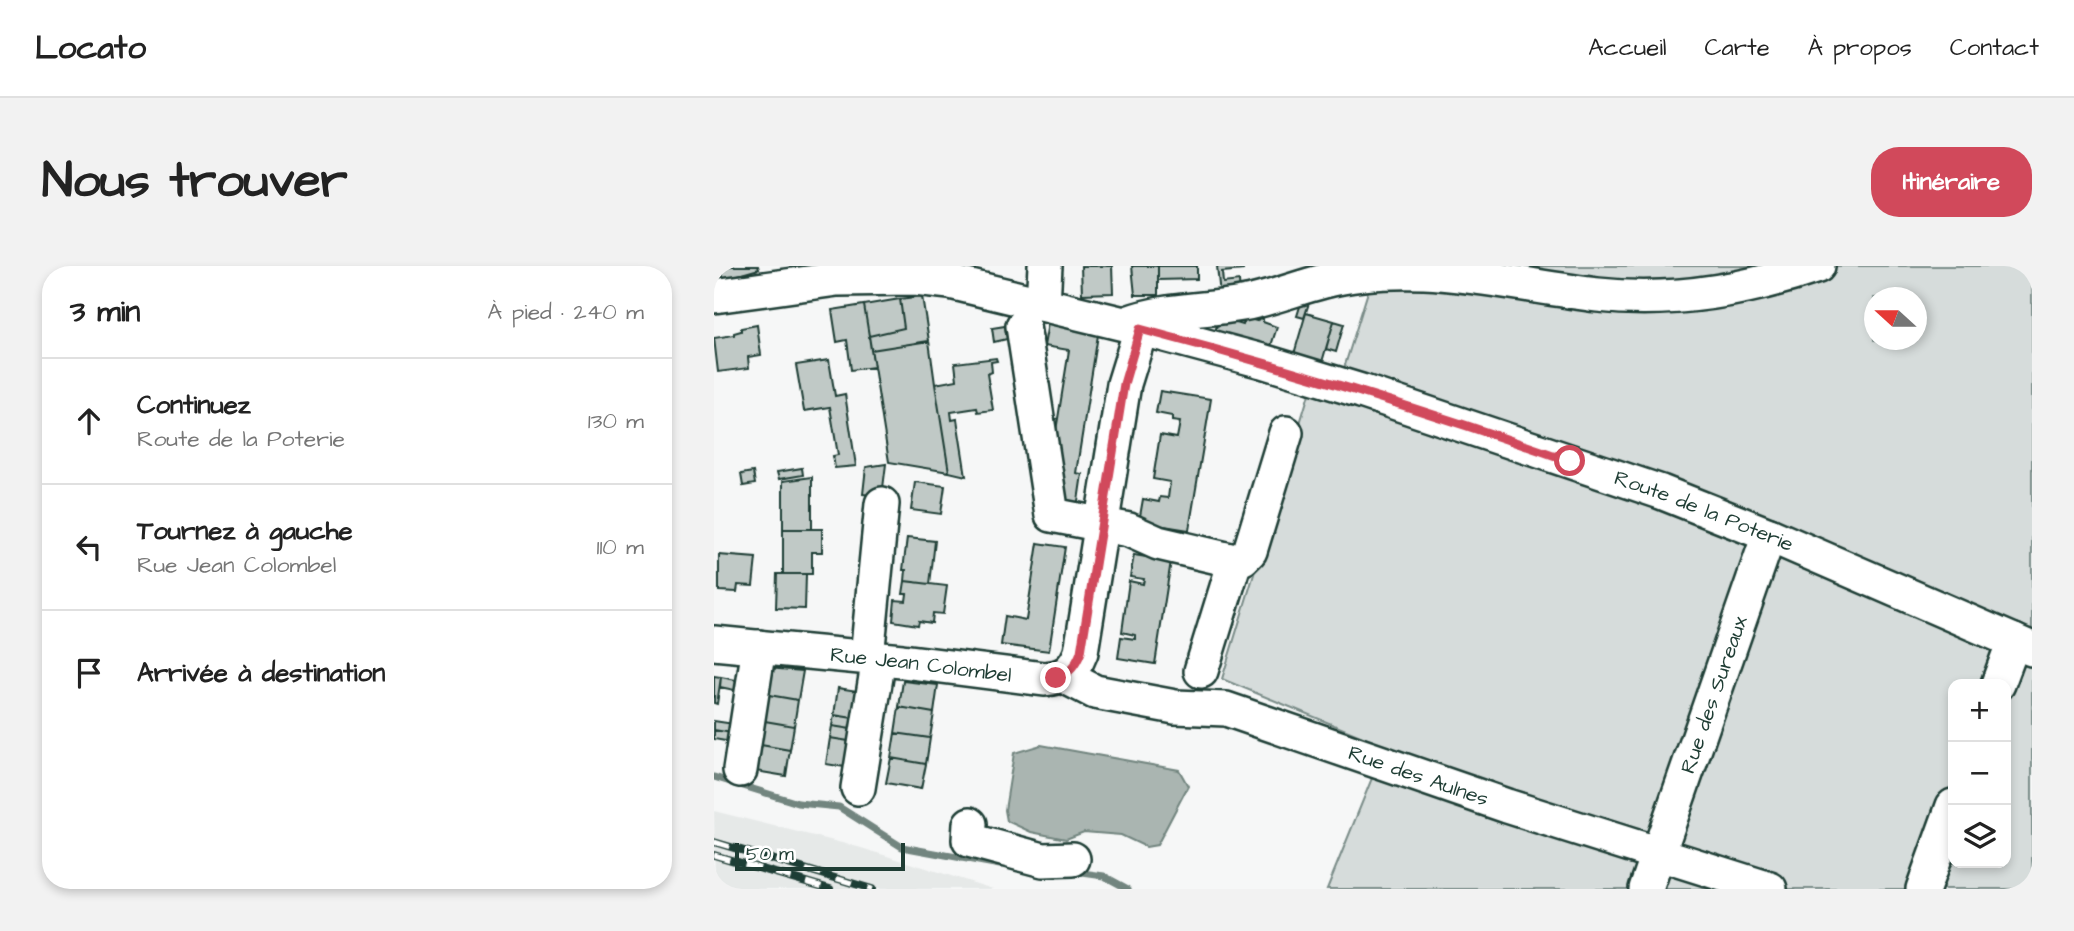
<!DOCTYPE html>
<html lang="fr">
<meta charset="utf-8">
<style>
:root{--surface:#fff;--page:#f2f2f2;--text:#222;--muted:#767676;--line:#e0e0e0;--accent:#d1495b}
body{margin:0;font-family:"Architects Daughter",sans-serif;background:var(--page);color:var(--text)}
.controls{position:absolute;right:21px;bottom:21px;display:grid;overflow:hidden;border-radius:14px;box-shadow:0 4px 10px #0003}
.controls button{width:63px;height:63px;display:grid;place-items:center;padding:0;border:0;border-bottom:2px solid var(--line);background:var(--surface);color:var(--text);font:35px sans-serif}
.compass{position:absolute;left:1150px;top:21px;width:63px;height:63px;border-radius:50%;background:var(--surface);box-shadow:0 4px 10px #0003;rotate:291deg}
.scale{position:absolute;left:21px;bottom:18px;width:170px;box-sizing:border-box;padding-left:7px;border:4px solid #1f3d34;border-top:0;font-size:19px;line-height:24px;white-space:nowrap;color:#1f3d34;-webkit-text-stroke:5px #fff;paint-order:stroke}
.stop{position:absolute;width:21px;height:21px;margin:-16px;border:5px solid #d1495b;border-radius:50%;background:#fff}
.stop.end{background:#d1495b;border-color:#fff;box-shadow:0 2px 7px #0008}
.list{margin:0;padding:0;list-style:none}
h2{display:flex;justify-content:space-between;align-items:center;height:91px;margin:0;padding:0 28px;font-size:30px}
h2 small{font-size:23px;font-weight:400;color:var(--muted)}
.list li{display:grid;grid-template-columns:46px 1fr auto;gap:21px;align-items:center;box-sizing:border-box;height:126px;padding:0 28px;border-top:2px solid var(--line)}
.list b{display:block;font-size:26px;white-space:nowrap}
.list p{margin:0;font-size:23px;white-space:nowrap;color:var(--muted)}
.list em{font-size:23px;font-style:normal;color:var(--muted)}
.icon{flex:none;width:38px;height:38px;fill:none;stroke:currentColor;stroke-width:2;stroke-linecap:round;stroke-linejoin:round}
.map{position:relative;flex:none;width:1318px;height:623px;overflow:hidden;border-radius:28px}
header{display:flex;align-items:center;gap:42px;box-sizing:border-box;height:98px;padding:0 35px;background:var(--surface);border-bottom:2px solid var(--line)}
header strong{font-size:33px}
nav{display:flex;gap:38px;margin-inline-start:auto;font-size:24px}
.intro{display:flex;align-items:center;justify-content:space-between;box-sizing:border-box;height:168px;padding:0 42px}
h1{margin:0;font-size:49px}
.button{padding:18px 32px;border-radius:28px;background:var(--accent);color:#fff;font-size:24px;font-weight:700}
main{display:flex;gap:42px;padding:0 42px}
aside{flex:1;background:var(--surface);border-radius:28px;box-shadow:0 4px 10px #0003}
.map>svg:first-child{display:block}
.built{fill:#e6e9e8}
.green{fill:#d6dcdb;stroke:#7a8c88;stroke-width:2;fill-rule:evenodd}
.water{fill:#aab5b1;stroke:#72857f;stroke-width:2}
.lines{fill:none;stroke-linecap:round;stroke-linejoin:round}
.stream{stroke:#72857f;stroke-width:7}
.building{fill:#c0c9c6;stroke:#1f3d34;stroke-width:2}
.minor-casing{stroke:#1f3d34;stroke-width:38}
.minor{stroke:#fff;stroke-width:33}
.rail-casing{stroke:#1f3d34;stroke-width:8}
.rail{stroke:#fff;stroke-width:5;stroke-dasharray:16;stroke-linecap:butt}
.route{stroke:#d1495b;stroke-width:9}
.labels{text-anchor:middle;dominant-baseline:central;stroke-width:5;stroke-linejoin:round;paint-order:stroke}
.street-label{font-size:21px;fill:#1f3d34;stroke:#fff}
</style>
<header>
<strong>Locato</strong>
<nav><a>Accueil</a><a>Carte</a><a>À propos</a><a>Contact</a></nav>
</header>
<div class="intro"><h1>Nous trouver</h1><a class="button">Itinéraire</a></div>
<main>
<aside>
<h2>3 min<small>À pied · 240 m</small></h2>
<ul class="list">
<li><svg class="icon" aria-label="ahead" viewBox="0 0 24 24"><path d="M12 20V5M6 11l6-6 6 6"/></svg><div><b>Continuez</b><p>Route de la Poterie</p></div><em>130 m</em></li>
<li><svg class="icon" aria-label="left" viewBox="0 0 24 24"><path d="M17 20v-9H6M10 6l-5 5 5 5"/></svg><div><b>Tournez à gauche</b><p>Rue Jean Colombel</p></div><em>110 m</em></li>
<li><svg class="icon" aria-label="arrive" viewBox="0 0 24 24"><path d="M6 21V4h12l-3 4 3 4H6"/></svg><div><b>Arrivée à destination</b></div></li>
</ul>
</aside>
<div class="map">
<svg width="1318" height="623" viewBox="0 0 1318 623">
<rect width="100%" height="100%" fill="#f6f7f7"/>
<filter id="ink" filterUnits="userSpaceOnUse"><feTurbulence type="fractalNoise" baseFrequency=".0143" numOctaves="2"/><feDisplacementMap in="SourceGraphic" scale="14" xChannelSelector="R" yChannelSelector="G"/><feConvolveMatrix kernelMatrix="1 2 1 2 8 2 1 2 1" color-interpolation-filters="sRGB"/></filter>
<g filter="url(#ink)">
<path class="built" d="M0,545L144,581L279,623H1Z"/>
<path class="green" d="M662,0H1318V623H613L671,480L508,413L598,118L621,131ZM1160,32H1202V74H1160ZM1239,418H1292V597H1239Z"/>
<path class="water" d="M327,479L465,504L474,520L443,579L432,581L407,569L370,566L352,573L317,566L293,555L291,544L300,487Z"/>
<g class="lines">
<path class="stream" d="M0,511L84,537L125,541L188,581L286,599
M361,606L390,610L414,623"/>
</g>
<path class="building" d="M6,0H44L45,3L10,13Z
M367,0H398L399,27L368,28Z
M418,0H444V29H421Z
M444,0H483V13L444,14Z
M503,0H529V4L508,6L509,17L525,15L526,29H506Z
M208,30L215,75L157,84L155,70L190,62L186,33Z
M597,31L590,52L583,50L588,34Z
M186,33L190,62L155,70L150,39Z
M150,39L160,101L137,104L133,74L123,76L118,44Z
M592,47L620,55L608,96L580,88Z
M505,52L529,59L531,52L543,55L545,52L549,53V56L563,61L555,86L501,66Z
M620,55L630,58L622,86L612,83Z
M334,57L384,69L362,207L368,208L363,242L352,240L341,171L355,84L330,80Z
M43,59L47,89L34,91L35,102L4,106L0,72L20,69V67L27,65V62Z
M291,60L293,73L280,76L278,62Z
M215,75L221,118L235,206L175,196L160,101L157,84Z
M282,92L283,95L277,96L278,106L273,108L279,144L264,146L263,142L237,146L238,154L243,153L252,210L235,206L221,118L243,114L241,97Z
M115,94L121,130L131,128L142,200L121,202L119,190L124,189L116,141L90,145L82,99Z
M446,125L497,133L475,264L425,256L429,233L445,236L446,231L454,232L456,216L439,213L446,169L463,172L466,156L458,155V150L442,147Z
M172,198L168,230L149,228L152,201Z
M88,202L89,209L65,213L63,206Z
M39,206L41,218L29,220L27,208Z
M98,211V263H69V215Z
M201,216L231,220L227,248L197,244Z
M69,263H108V286H98V308H69Z
M193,272L221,275L216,318L191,315L192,304H189Z
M324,277L351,281L335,385L287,379L291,350L312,354Z
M5,289L42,292L39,320L24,319L23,326L5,325Z
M420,289L457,295L441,398L404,392L407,371L421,373V369L408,366L415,315L429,318L430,313L416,311Z
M63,308H92L91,343L62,342Z
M191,315L233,320L229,348L219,347L218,357L205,355L204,359L179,355L181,334L192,335L193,328H189Z
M53,402L89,405L84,434L49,428Z
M0,410L7,411L3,438L0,437Z
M7,411L27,415L25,425L6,421Z
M189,415L224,419L220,447L185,441Z
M124,422L150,426L145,453L120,449Z
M49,428L84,434L80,460L45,454Z
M185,441L220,447L216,472L181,467Z
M120,449L145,453L143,464L118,460Z
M45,454L80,460L76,484L41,478Z
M0,455L20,458L18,467L0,464Z
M118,460L143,464L141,476L116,472Z
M0,464L18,467L17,476L0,473Z
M181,467L216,472L212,498L177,492Z
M116,472L141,476L137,502L112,498Z
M41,478L76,484L72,510L36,504Z
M177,492L212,498L207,523L172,517Z"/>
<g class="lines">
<defs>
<g id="minor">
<path id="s1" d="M0,30L123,13L201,12L236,16L410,58L548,95L647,125L947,226L1055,269L1318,383"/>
<path d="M329,38L331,0"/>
<path d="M413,57C450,43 489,45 528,38C556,33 582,22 610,15C643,6 676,5 710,6C769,9 826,22 884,29C958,37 1034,24 1104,0"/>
<path d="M309,60L338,249L415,264L444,277L521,295L529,292L536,285L572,167"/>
<path id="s2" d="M0,377L188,395L330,413C350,412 360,405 367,386L410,118L427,63"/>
<path d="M153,391L168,238"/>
<path d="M487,405L521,295"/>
<path id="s3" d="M350,410L381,426L461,441L512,443L793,540L1056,623"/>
<path d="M1284,418L1300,375"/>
<path d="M26,504L45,381"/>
<path d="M144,522L165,392"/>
<path d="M256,558L255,574L329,594L359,593"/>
<path id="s4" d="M932,623L1055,269"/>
<path d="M1209,623L1239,540"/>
</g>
</defs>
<use href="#minor" class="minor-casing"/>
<use href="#minor" class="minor"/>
<defs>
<path id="rail" d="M0,576L158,623
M0,589L116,623"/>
</defs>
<use href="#rail" class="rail-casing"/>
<use href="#rail" class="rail"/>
</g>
</g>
<g class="lines" filter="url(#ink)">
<path class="route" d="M342,412C356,408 362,399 367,386L410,118L426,63C571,101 714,145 856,195"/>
</g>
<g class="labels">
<g class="street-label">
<text stroke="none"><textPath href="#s1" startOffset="1026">Route de la Poterie</textPath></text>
<text stroke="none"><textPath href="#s2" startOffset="208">Rue Jean Colombel</textPath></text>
<text stroke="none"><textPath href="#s4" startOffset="206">Rue des Sureaux</textPath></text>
<text stroke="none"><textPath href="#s3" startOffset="371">Rue des Aulnes</textPath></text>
</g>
</g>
</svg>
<div class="controls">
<button>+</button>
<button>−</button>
<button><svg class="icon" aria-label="layers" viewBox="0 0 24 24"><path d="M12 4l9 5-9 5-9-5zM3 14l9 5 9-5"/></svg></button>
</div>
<svg class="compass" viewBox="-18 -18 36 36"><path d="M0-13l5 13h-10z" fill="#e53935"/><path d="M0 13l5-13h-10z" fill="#767676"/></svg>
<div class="scale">50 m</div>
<div class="stop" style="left:856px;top:195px"></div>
<div class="stop end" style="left:342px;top:412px"></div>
</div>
</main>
